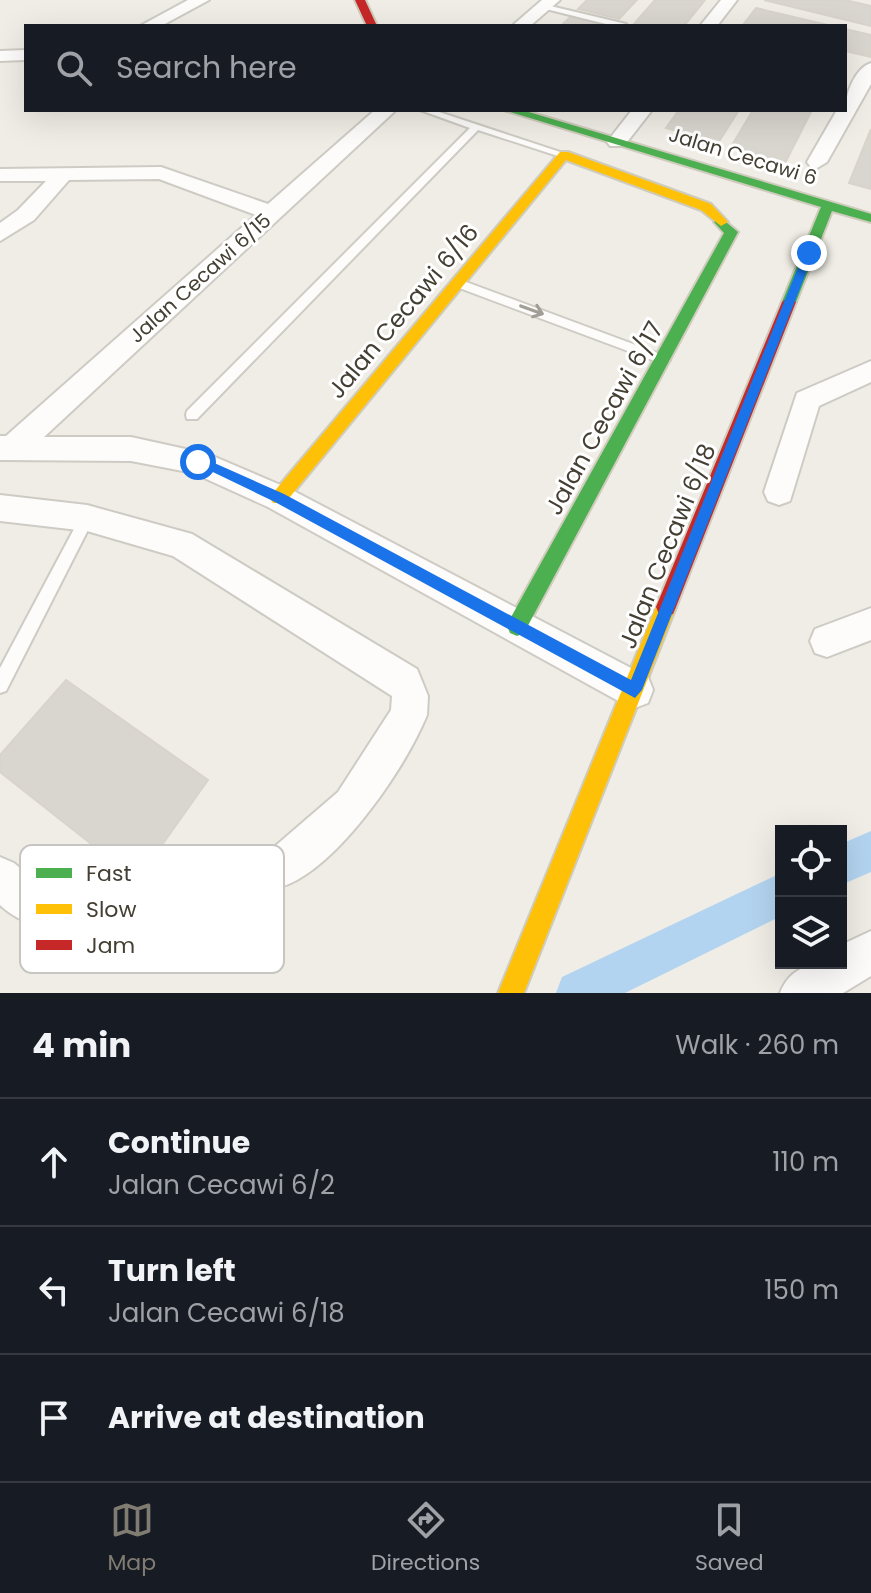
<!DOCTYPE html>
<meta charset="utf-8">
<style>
:root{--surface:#171b24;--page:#242831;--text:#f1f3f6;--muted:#9ea1a6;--line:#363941;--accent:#817c72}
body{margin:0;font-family:Poppins,sans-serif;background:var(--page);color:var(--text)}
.controls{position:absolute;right:24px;bottom:24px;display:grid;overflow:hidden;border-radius:0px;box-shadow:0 8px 32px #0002}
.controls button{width:72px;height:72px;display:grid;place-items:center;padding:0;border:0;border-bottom:2px solid var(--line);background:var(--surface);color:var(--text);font:40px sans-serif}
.stop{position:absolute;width:24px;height:24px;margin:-18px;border:6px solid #1a73e8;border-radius:50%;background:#fff}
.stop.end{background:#1a73e8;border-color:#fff;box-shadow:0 2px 8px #0008}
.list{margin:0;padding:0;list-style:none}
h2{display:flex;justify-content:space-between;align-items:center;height:104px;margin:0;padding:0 32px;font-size:34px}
h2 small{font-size:26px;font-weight:400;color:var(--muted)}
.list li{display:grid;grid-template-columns:52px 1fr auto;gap:24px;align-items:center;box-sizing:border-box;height:128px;padding:0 32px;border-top:2px solid var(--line)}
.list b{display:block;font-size:30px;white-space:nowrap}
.list p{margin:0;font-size:26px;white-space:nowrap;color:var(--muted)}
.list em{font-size:26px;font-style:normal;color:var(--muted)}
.icon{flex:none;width:44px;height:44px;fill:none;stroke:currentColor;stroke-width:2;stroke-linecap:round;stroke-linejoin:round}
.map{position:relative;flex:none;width:871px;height:993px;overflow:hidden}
.search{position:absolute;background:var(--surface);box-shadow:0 8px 32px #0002;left:24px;right:24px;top:24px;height:88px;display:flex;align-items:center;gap:20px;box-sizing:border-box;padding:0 28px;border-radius:0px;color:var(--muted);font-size:30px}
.sheet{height:488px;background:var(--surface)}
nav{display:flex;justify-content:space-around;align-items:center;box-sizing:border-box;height:112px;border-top:2px solid var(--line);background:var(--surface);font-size:22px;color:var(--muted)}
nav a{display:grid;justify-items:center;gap:4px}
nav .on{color:var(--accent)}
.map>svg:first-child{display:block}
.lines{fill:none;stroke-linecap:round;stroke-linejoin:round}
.canal{fill:#b3d4f0;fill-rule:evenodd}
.building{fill:#d9d6cf;stroke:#d8d4cc;stroke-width:2}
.lane-casing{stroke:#cecbc4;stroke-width:4}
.street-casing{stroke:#cecbc4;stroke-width:4}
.fast-casing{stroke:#cfcbbd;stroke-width:4}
.slow-casing{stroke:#cfcbbd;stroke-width:4}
.jam-casing{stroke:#cfcbbd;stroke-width:4}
.lane{fill:#fdfcfb;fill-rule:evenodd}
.street{fill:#fdfcfb;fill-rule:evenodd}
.fast{fill:#4caf50;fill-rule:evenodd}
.slow{fill:#ffc107;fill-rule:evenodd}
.jam{fill:#c62828;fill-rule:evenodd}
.oneway{stroke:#a19e97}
.route{fill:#1a73e8}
.labels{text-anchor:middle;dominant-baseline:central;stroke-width:6;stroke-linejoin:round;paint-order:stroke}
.far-street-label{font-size:20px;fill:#453f33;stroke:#fff}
.street-label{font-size:24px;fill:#453f33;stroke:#fff}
.key{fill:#fff;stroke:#c7c5c2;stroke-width:2}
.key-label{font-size:22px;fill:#453f33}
</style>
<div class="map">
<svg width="871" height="993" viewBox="0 0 871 993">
<rect width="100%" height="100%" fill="#f0ede6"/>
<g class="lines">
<path class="canal" d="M871,831V872L841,885V844Z
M781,873V916L625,993H556L562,977Z"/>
</g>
<path class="building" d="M587,0H637L619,19L578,9Z
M655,0H705L684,26L633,25Z
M764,0H845L871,6V26Z
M756,8L832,26L743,25Z
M571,16L610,26H561Z
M845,29L871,35V57L845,51Z
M679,110H739L718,143L666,128Z
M753,110H812L785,163L731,147Z
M871,129V189L849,183Z
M66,680L208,780L137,880L0,772V755Z"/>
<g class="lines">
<defs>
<path id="lane" d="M542,4L626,24L627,26H614L542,8Z
M420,110H433L569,155L561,157L478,130L197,419H187L186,415L187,411L470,128Z
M458,279L668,357L670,360L664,364L660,363L454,286L452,283Z
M87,512L92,514L94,518L92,522L6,691L0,693V668L82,514Z"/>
<path id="street" d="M188,0H209L161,26H140Z
M542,0H560L530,26H512Z
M721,0H737L717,26H700Z
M26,50V60L0,61V51Z
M871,63V84L827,162L817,168L810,166L807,162L837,110H845C845,95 855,68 871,63Z
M375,110H396L44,437H131L208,454L290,489L648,677L653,690L648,703L635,708L622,703L268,507L193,473L131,461L0,460V436H6L256,215L159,179L69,180L34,220L0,241V223L18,210L46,181H0V169L161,167L268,204Z
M632,110H652L624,146H610L607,142Z
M871,361V382L819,406L790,501L779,505L768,501L764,492L797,393Z
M0,495L87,505L192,534L417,669L428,696L427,715C405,768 347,852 297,880C278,890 254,895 233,901C169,921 57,958 0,905V857L14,863L35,881L73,891L147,886L273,848L338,792L391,710L392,696L173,556L87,531L0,521Z
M871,608V640L827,657L815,653L810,641L815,629Z
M871,931V976L843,993H780C791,965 813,963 841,963V945Z"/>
<path id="fast" d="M504,110H522L871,214V222L832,211L796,302L789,307L784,306L782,302L821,207Z
M721,218L738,232L524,633L517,636L510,633L507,626L510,619L724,233L714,222Z"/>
<path id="slow" d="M560,152H568L711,204L728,222L721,226L701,210L566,160L285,503H273L270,498L273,493Z
M666,598L673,600L676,607L524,993H498L656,607L659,600Z"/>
<path id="jam" d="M355,0H365L377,26H367Z
M789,297L796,302L676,607L673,614L666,616L659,614L656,607L782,302Z"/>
</defs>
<use href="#lane" class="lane-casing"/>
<use href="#street" class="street-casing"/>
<use href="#fast" class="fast-casing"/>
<use href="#slow" class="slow-casing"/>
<use href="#jam" class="jam-casing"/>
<use href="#lane" class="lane"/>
<use href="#street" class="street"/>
<use href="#fast" class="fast"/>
<use href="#slow" class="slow"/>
<use href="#jam" class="jam"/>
</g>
<defs><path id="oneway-shaft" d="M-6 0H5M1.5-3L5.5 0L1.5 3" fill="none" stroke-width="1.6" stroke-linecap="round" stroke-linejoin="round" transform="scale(2)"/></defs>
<use class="oneway" href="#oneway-shaft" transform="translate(532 310) rotate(20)"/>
<path class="route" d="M805,250L814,253L642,690L635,698L275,502L192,462L198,457L203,458L284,494L631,680Z"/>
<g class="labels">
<g class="far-street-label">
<text transform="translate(743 156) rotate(17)">Jalan Cecawi 6</text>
<text transform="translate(200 278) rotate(-42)">Jalan Cecawi 6/15</text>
</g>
<g class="street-label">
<text transform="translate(403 311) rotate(-50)">Jalan Cecawi 6/16</text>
<text transform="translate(604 418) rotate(-61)">Jalan Cecawi 6/17</text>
<text transform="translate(667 546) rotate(-68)">Jalan Cecawi 6/18</text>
</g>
</g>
<rect x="20" y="845" width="264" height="128" rx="12" class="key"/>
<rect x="36" y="868" width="36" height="10" fill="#4caf50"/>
<rect x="36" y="904" width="36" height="10" fill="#ffc107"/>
<rect x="36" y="940" width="36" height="10" fill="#c62828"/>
<g class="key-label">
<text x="86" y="881">Fast</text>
<text x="86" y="917">Slow</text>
<text x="86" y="953">Jam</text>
</g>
</svg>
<div class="controls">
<button><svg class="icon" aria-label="locate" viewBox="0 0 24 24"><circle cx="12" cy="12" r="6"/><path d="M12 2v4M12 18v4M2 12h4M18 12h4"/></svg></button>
<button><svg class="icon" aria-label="layers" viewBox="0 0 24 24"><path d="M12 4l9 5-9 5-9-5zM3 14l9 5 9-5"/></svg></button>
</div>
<div class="stop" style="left:198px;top:462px"></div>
<div class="stop end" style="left:809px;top:253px"></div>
<div class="search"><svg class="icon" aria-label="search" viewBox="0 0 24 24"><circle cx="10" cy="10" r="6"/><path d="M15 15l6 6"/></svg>Search here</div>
</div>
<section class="sheet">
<h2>4 min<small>Walk · 260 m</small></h2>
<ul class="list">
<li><svg class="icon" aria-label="ahead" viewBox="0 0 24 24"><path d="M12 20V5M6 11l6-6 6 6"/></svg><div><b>Continue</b><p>Jalan Cecawi 6/2</p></div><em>110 m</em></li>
<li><svg class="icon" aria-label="left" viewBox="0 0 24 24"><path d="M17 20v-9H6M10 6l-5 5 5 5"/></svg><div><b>Turn left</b><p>Jalan Cecawi 6/18</p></div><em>150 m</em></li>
<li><svg class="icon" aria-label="arrive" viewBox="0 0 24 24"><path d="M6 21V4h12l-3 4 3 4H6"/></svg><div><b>Arrive at destination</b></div></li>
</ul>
</section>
<nav>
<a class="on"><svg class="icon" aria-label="map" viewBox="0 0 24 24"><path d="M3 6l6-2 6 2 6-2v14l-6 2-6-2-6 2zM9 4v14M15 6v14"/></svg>Map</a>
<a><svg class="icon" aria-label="directions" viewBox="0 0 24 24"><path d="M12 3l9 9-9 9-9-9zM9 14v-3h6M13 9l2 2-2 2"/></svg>Directions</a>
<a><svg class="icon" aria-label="saved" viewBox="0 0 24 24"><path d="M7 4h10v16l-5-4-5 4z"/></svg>Saved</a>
</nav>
